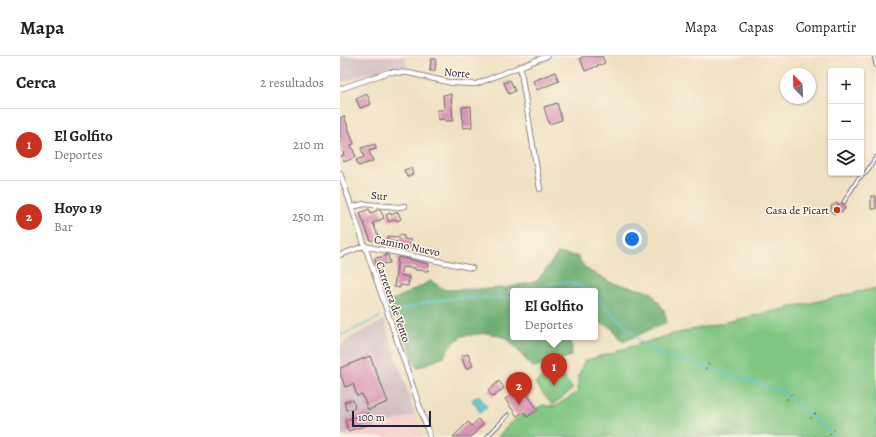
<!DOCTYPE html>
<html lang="es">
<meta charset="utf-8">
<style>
:root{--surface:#fff;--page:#f6f6f6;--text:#202124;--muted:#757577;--line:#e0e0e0;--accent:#c8321e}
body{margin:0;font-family:Alegreya,serif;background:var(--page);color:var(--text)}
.controls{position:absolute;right:12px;top:12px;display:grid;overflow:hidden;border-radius:4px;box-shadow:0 1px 3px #0004}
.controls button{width:36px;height:36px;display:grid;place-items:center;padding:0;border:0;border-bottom:1px solid var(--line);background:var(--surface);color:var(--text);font:20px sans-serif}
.compass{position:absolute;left:440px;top:12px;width:36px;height:36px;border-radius:50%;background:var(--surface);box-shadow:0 1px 3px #0004;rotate:337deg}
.scale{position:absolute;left:12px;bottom:10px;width:79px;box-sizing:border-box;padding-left:4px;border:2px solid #22223b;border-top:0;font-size:11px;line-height:14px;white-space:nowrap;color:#22223b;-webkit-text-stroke:3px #fcf5e5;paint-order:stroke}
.you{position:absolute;left:292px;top:183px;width:14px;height:14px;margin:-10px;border:3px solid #fff;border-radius:50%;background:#1a73e8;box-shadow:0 0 0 6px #1a73e833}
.badge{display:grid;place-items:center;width:26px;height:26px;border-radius:50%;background:var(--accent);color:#fff;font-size:13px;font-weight:700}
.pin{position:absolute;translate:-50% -33px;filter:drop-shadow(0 1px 2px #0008)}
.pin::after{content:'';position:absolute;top:21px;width:14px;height:12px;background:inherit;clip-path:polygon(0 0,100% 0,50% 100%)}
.popup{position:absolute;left:170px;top:232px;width:88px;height:52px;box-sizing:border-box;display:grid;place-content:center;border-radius:4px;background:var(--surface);filter:drop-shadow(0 1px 3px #0005);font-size:13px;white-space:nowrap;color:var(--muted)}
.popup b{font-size:15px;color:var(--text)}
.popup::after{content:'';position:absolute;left:50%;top:100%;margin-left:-8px;border:8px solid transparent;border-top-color:var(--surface)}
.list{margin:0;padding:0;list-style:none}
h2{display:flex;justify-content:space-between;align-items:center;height:52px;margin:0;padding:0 16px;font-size:17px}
h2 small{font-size:13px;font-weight:400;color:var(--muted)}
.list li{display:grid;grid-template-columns:26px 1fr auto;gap:12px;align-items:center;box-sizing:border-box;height:72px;padding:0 16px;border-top:1px solid var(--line)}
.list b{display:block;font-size:15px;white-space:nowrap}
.list p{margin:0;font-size:13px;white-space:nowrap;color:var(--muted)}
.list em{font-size:13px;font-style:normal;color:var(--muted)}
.icon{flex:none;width:22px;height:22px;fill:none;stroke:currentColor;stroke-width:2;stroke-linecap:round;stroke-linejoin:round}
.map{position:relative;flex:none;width:536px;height:381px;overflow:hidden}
header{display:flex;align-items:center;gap:24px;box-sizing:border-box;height:56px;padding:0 20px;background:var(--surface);border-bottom:1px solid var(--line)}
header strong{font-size:19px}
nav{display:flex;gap:22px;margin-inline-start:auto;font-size:14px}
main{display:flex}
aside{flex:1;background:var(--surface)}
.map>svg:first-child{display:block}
.built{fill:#f7d0cd}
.industrial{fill:#d2bec3}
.green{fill:#80c682;stroke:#51745e}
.forest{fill:#68ab70;stroke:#456656}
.water{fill:#59c6cf;stroke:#3e7485}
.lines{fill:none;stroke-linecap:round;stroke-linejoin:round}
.stream{stroke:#59c6cf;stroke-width:1.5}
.building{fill:#d993b3}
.service-casing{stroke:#69656a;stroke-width:4.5}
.minor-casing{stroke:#69656a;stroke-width:6}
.path{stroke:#69656a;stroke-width:1;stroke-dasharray:3 3;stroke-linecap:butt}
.service{stroke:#fff;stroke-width:2.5}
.minor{stroke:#fff;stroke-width:4.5}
.poi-dot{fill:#c8321e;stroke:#fcf5e5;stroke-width:1.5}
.labels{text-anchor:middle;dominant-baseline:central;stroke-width:3;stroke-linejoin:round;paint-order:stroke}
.street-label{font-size:11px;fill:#22223b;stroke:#fcf5e5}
.poi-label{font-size:11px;fill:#22223b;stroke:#fcf5e5;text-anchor:end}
</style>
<header>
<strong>Mapa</strong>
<nav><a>Mapa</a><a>Capas</a><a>Compartir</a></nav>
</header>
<main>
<aside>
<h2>Cerca<small>2 resultados</small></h2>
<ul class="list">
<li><span class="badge">1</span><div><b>El Golfito</b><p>Deportes</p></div><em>210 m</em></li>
<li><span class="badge">2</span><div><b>Hoyo 19</b><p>Bar</p></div><em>250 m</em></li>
</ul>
</aside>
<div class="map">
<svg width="536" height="381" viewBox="0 0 536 381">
<rect width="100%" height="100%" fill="#fcf5e5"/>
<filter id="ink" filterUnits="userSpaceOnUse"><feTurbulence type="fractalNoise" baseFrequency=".025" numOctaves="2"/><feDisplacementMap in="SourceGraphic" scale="8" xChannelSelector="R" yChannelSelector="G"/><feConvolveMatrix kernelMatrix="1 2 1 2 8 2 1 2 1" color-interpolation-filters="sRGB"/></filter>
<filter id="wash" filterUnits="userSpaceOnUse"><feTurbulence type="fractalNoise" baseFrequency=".012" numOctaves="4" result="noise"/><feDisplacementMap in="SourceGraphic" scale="16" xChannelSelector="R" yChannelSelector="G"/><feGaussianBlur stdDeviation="0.9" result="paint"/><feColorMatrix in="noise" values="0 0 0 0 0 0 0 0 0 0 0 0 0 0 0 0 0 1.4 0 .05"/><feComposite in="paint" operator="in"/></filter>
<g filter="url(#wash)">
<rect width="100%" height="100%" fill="#eee1c1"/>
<path class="built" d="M75,359L82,381H0V380Z"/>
<path class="industrial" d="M0,0H65L68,12L49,10L0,27Z
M44,264L75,359L0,380V290L10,282Z"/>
<path class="green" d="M536,232V381H158L172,365L203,349L214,351L238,336V322L244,305L329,279Z
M216,311L233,333L212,349L195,327Z"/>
<path class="forest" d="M218,197L237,200L246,213L273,227L311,236L324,254L327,266L283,286C276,276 269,266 255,267V235H173V281H228L232,292L231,300L205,309L192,311L167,282L147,277L122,280L109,291L104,301L77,312L51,245L91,225L105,234L165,232L197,225Z"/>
<path class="water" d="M138,339L147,351L140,356L132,344Z"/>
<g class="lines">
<path class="stream" d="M191,235L212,227L230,226L249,235
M255,239L300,285L323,300L352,307L438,334L444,337L496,381
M52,257L84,247L116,242H168L173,241
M0,280L40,261"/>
</g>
<g id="blocks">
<path class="building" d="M245,0H262L265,7L245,15L240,2Z
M91,3H96L95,15H90Z
M215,16L219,25L197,34L193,25Z
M170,24L175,35L169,38L164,27Z
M27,38L31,48L20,52L16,43Z
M111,38L113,65H105L104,63L98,64L97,54H104L103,39Z
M217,47L222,64L209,68L204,51Z
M131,50L132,71L123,72L122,51Z
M4,60L14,88L11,89L16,101L4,106L1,100L4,99L0,87V86L2,85L0,80V62Z
M35,88L36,93L29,95L33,105L19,110L16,104L24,101L21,92Z
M71,112L73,118L67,121L64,114Z
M531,140H536V153H531Z
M497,147L498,149L502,147L504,149L505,152L503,155L494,158L490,153L492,152L491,150Z
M29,153L31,157L40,153L44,162L33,167L39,182L31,185L20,157Z
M58,156L61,163L57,165L56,163L49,166L46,159L50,157L51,159Z
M59,179L64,180V183L71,184L70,192L58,191V189L47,187L48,180L59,181Z
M46,198L48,199L50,207L36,209L35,202L46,200Z
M58,201L89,208L88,215L75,214V212L62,211L60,219L69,221L68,230L60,229V232L54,231Z
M128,298L133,310L126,313L121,300Z
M30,300L48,346L28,354L22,338L17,340L13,328L5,331L0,317V312Z
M159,325L164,332L153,341L148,335Z
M182,331L198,354L187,361L184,356L177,360L165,343Z
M13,344L15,352L6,354L4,346Z
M28,357L31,368L8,375L5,364Z
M138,363L143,368L131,381H113L128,366L132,370Z"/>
</g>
</g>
<g filter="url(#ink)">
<use href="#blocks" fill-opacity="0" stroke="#69656a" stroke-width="1"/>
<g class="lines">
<defs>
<path id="service" d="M534,0L536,10
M504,146L518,123L526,117L536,101
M147,381L168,359"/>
<path id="minor" d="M180,10L200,133
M0,33L49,16L69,17L112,27L136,28L207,0
M0,117L90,381
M12,151L24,148L58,151L65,150
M0,199L24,190L132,212"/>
</defs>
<use href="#service" class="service-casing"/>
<use href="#minor" class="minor-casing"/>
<path class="path" d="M365,314L369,307
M446,344L452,337
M470,363L476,357
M489,379L495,373"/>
<use href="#service" class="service"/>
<use href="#minor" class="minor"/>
</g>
</g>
<circle class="poi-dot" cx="497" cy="154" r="4"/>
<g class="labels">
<g class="street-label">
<text transform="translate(117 17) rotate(6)">Norte</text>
<text transform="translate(39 140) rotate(5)">Sur</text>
<text transform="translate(67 190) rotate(12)">Camino Nuevo</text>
<text transform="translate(53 246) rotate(71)">Carretera de Vento</text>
</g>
<g class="poi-label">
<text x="489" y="154">Casa de Picart</text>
</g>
</g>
</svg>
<div class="controls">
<button>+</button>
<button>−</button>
<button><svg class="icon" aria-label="layers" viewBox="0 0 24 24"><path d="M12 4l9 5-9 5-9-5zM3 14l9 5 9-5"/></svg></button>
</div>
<svg class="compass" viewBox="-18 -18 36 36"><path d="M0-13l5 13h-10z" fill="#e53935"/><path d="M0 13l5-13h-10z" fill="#757577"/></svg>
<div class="scale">100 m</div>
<div class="you"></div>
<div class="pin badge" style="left:214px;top:330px">1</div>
<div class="popup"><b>El Golfito</b>Deportes</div>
<div class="pin badge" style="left:179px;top:349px">2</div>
</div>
</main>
